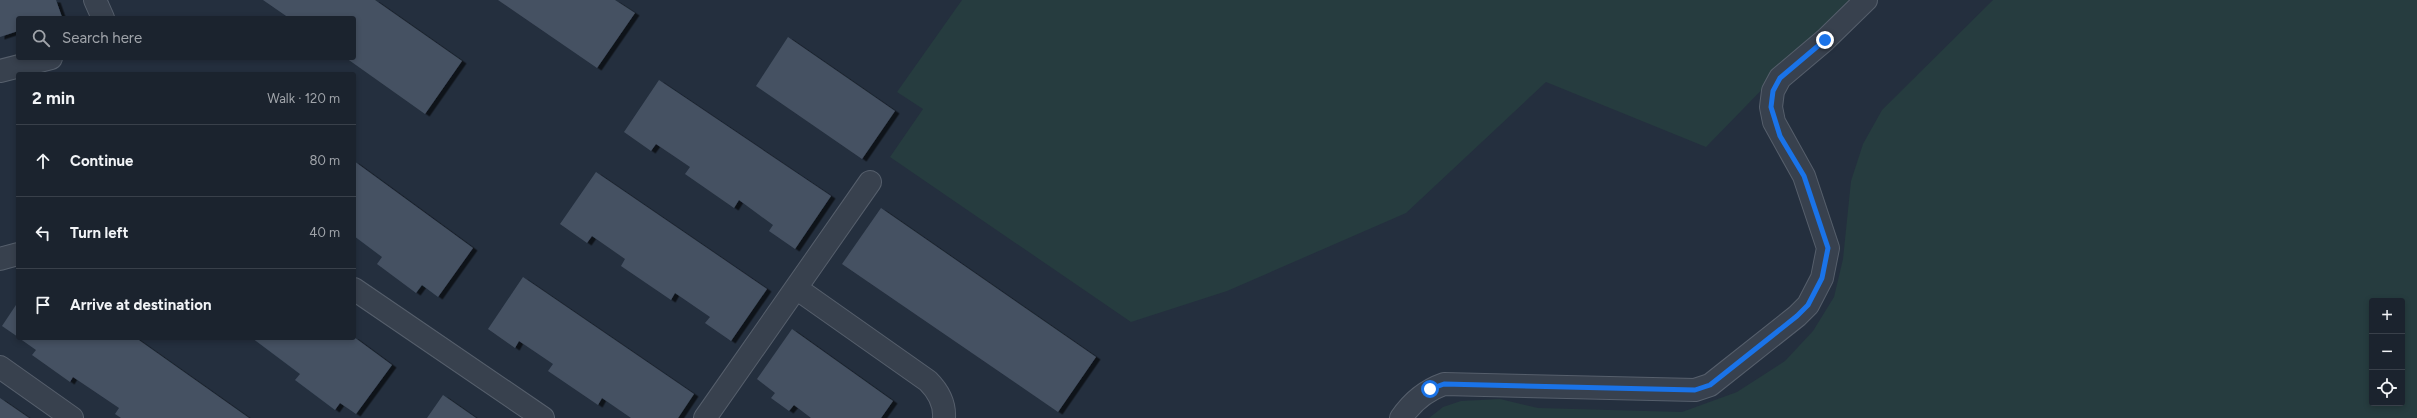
<!DOCTYPE html>
<meta charset="utf-8">
<style>
:root{--surface:#1b232e;--page:#242b36;--text:#f1f3f6;--muted:#a0a4aa;--line:#39404a}
body{margin:0;font-family:Figtree,sans-serif;background:var(--page);color:var(--text)}
.controls{position:absolute;right:12px;bottom:12px;display:grid;overflow:hidden;border-radius:4px;box-shadow:0 2px 6px #0003}
.controls button{width:36px;height:36px;display:grid;place-items:center;padding:0;border:0;border-bottom:1px solid var(--line);background:var(--surface);color:var(--text);font:20px sans-serif}
.stop{position:absolute;width:12px;height:12px;margin:-9px;border:3px solid #1a73e8;border-radius:50%;background:#fff}
.stop.end{background:#1a73e8;border-color:#fff;box-shadow:0 1px 4px #0008}
.list{margin:0;padding:0;list-style:none}
h2{display:flex;justify-content:space-between;align-items:center;height:52px;margin:0;padding:0 16px;font-size:17px}
h2 small{font-size:13px;font-weight:400;color:var(--muted)}
.list li{display:grid;grid-template-columns:26px 1fr auto;gap:12px;align-items:center;box-sizing:border-box;height:72px;padding:0 16px;border-top:1px solid var(--line)}
.list b{display:block;font-size:15px;white-space:nowrap}
.list em{font-size:13px;font-style:normal;color:var(--muted)}
.icon{flex:none;width:22px;height:22px;fill:none;stroke:currentColor;stroke-width:2;stroke-linecap:round;stroke-linejoin:round}
.map{position:relative;flex:none;width:2417px;height:418px;overflow:hidden}
.search{position:absolute;background:var(--surface);box-shadow:0 2px 6px #0003;left:16px;top:16px;width:340px;height:44px;display:flex;align-items:center;gap:10px;box-sizing:border-box;padding:0 14px;border-radius:4px;color:var(--muted);font-size:15px}
.panel{position:absolute;background:var(--surface);box-shadow:0 2px 6px #0003;left:16px;top:72px;width:340px;height:268px;border-radius:4px}
.map>svg:first-child{display:block}
.green{fill:#263c3f;fill-rule:evenodd}
.building{fill:#455162;filter:url(#shadow)}
.lines{fill:none;stroke-linecap:round;stroke-linejoin:round}
.minor-casing{stroke:#565f6c;stroke-width:24}
.minor{stroke:#38414e;stroke-width:22}
.route{stroke:#1a73e8;stroke-width:5}
</style>
<div class="map">
<svg width="2417" height="418" viewBox="0 0 2417 418">
<defs>
<filter id="shadow"><feDropShadow dx="4.5" dy="2.5" stdDeviation="0" flood-color="#0009"/></filter>
</defs>
<rect width="100%" height="100%" fill="#242f3e"/>
<path class="green" d="M962,0H1849L1706,147L1546,82L1406,213L1227,291L1131,322L890,157L923,109L897,92Z
M1993,0H2417V418H1429L1443,407L1461,401L1500,399L1538,408L1682,412L1737,392L1785,361L1813,331L1834,297L1843,259L1851,181L1863,144L1882,110ZM2372,301H2402V403H2372Z"/>
<path class="building" d="M0,0H56L62,17L18,18V31L0,37Z
M263,0H375L462,61L425,114L346,58H354V18H289Z
M498,0H615L635,13L597,68Z
M788,37L895,111L862,159L756,86Z
M659,80L831,196L795,249L769,231L773,225L739,200L734,208L685,174L690,167L656,144L651,151L624,132Z
M354,161L473,248L438,297L422,285L416,293L377,264L382,257L354,236Z
M596,172L767,289L731,341L705,323L710,317L675,293L671,300L621,266L625,259L592,236L587,243L560,224Z
M881,208L1096,357L1058,412L842,264Z
M523,277L694,394L678,418H631L602,398L598,405L548,371L553,364L519,341L515,348L488,329Z
M18,302V337L2,326Z
M792,329L893,401L881,418H811L794,405L789,411L771,398L775,393L757,379Z
M354,337L392,365L356,414L340,403L335,410L295,380L300,374L252,338Z
M19,338H136L249,418H121L115,414L119,408L73,377L70,382L32,355L36,350Z
M443,395L476,418H427Z
M0,398L29,418H0Z"/>
<g class="lines">
<defs>
<path id="minor" d="M95,0L103,18
M0,71L51,58
M0,259L18,254
M796,288L928,381C938,391 945,403 944,418
M354,289L543,418
M0,367L72,418
M705,418L870,182
M1401,418C1412,402 1427,390 1444,384L1695,390L1710,385L1797,316L1808,305L1822,278L1828,248L1804,176L1774,122L1771,107L1773,91L1780,78L1825,40L1866,0"/>
</defs>
<use href="#minor" class="minor-casing"/>
<use href="#minor" class="minor"/>
</g>
<g class="lines">
<path class="route" d="M1430,389L1444,384L1695,390L1710,385L1797,316L1808,305L1822,278L1828,248L1804,176L1780,136L1771,107L1773,91L1780,78L1825,40"/>
</g>
</svg>
<div class="controls">
<button>+</button>
<button>−</button>
<button><svg class="icon" aria-label="locate" viewBox="0 0 24 24"><circle cx="12" cy="12" r="6"/><path d="M12 2v4M12 18v4M2 12h4M18 12h4"/></svg></button>
</div>
<div class="stop" style="left:1430px;top:389px"></div>
<div class="stop end" style="left:1825px;top:40px"></div>
<div class="search"><svg class="icon" aria-label="search" viewBox="0 0 24 24"><circle cx="10" cy="10" r="6"/><path d="M15 15l6 6"/></svg>Search here</div>
<section class="panel">
<h2>2 min<small>Walk · 120 m</small></h2>
<ul class="list">
<li><svg class="icon" aria-label="ahead" viewBox="0 0 24 24"><path d="M12 20V5M6 11l6-6 6 6"/></svg><div><b>Continue</b></div><em>80 m</em></li>
<li><svg class="icon" aria-label="left" viewBox="0 0 24 24"><path d="M17 20v-9H6M10 6l-5 5 5 5"/></svg><div><b>Turn left</b></div><em>40 m</em></li>
<li><svg class="icon" aria-label="arrive" viewBox="0 0 24 24"><path d="M6 21V4h12l-3 4 3 4H6"/></svg><div><b>Arrive at destination</b></div></li>
</ul>
</section>
</div>
